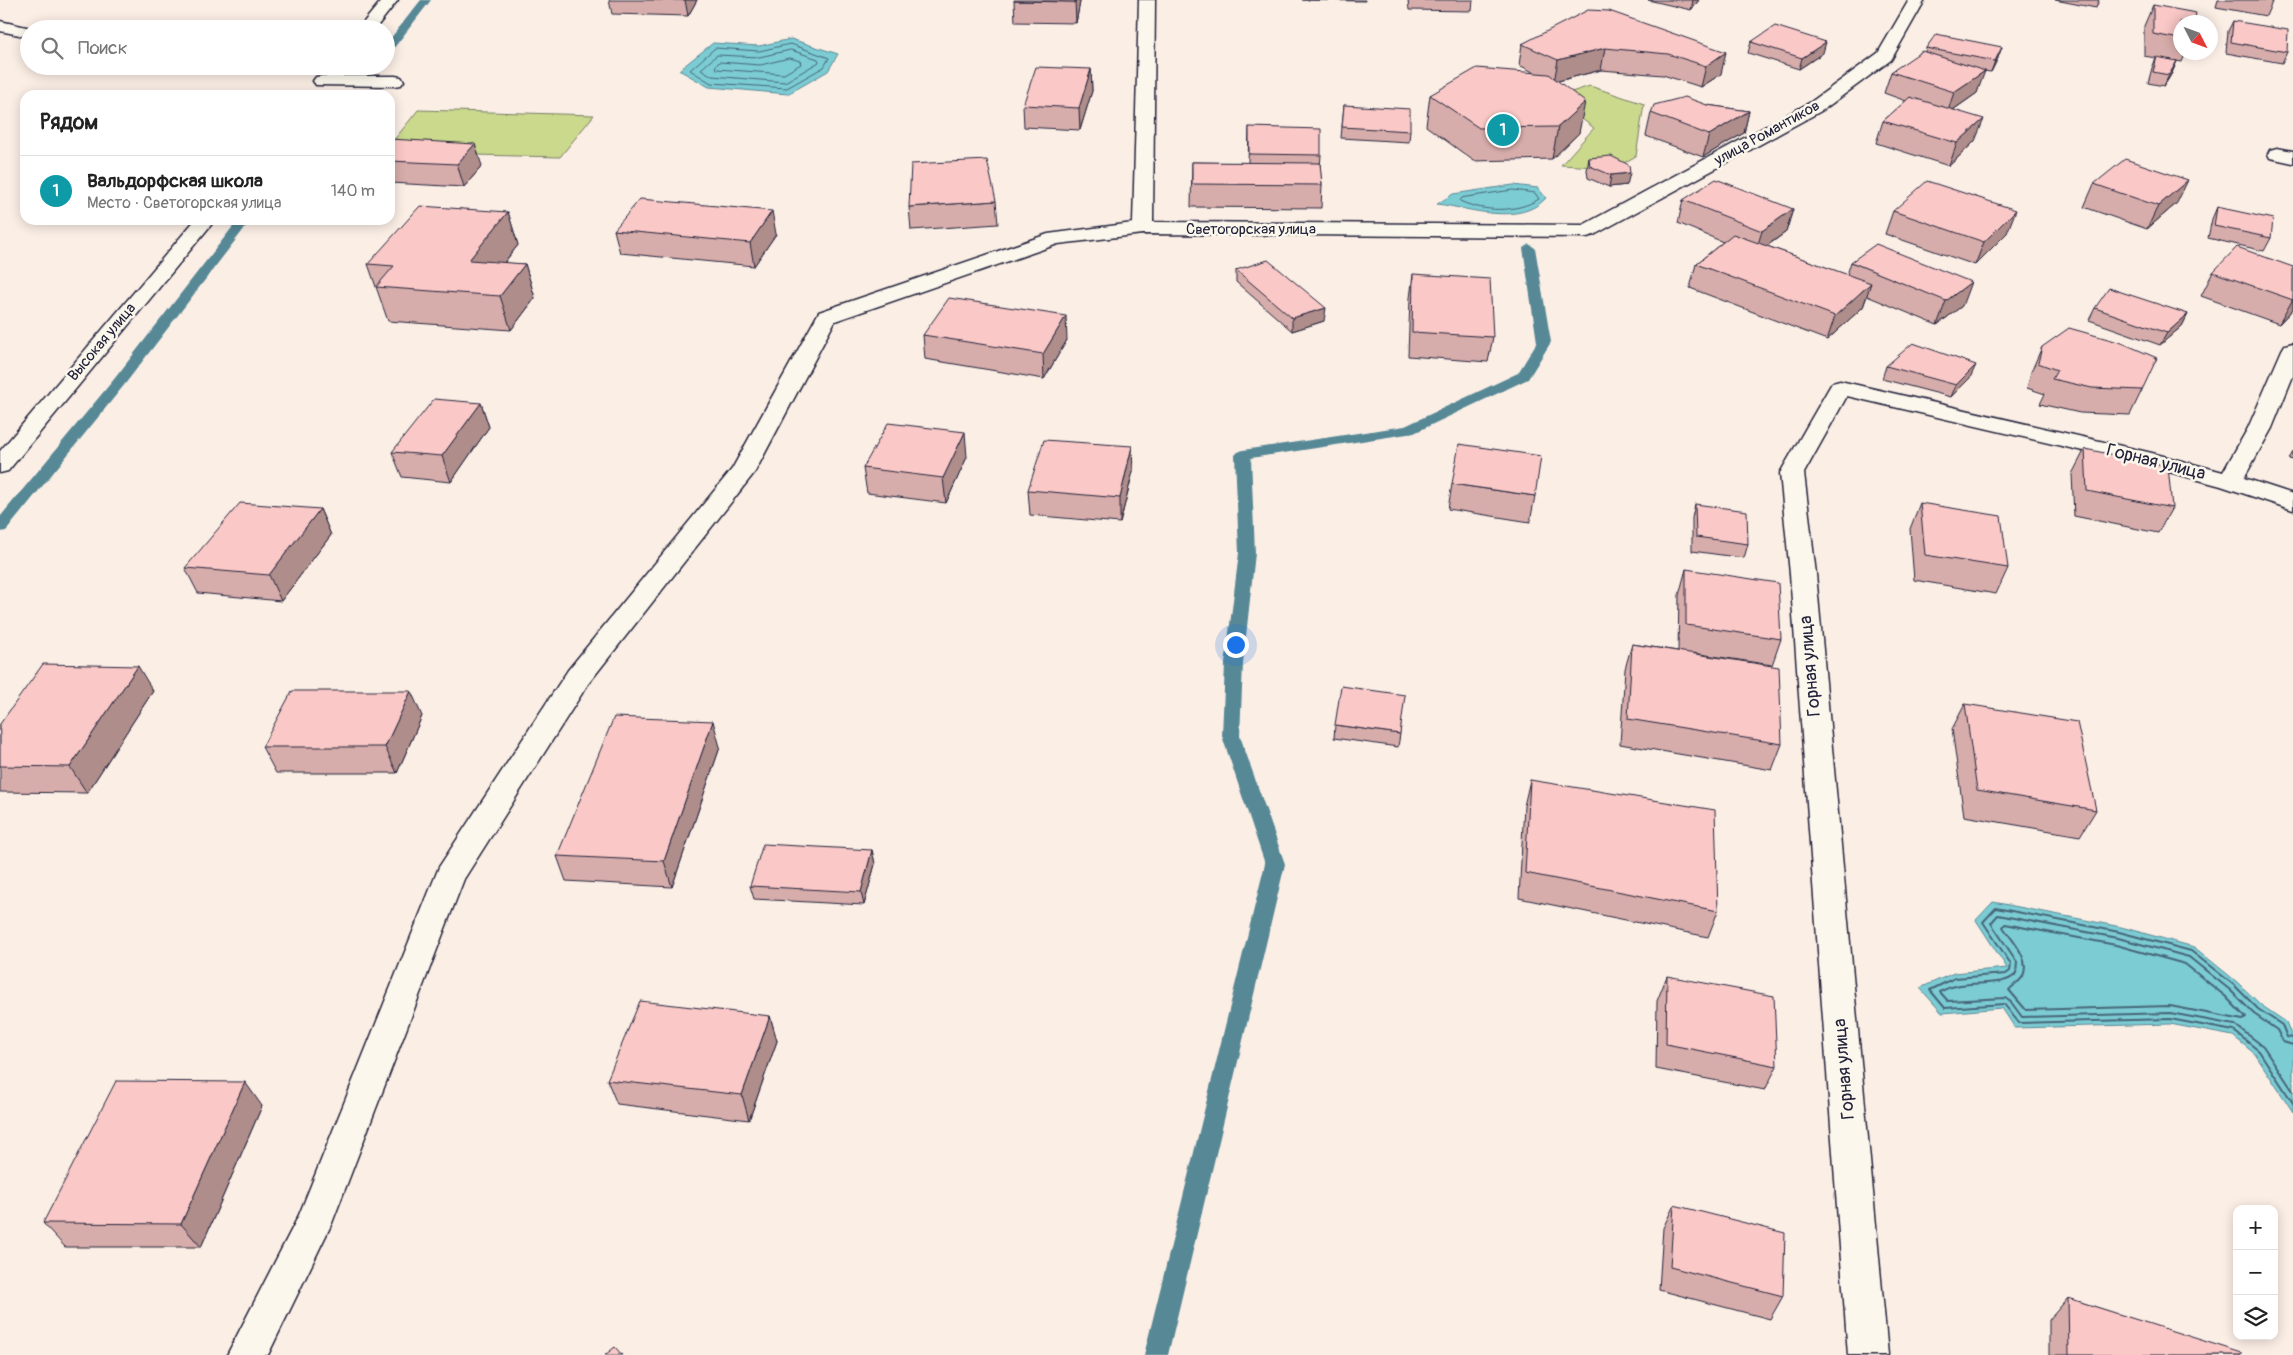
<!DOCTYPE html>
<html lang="ru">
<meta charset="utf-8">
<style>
:root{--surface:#fff;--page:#f6f6f6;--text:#222;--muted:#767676;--line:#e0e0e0;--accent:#1f6fb2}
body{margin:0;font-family:Pangolin,sans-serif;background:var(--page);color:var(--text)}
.controls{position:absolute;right:15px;bottom:15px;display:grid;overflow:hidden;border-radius:10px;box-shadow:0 2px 12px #0003}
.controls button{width:45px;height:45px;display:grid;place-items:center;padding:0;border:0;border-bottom:1px solid var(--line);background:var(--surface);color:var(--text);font:25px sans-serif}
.compass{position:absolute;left:2173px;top:15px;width:45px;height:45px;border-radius:50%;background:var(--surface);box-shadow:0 2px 12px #0003;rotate:132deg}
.you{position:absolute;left:1235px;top:644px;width:18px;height:18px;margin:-12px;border:4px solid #fff;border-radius:50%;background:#1a73e8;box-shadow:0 0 0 8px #1a73e833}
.badge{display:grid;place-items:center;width:32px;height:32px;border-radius:50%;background:var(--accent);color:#fff;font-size:16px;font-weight:700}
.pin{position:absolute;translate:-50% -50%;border:2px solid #fff;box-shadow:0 1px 5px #0006}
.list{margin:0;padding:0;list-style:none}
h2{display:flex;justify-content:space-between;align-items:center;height:65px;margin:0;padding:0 20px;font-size:21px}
h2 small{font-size:16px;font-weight:400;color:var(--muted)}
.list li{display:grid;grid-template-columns:32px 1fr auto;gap:15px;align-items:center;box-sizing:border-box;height:70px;padding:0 20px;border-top:1px solid var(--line)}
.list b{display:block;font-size:19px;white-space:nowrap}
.list p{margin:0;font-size:16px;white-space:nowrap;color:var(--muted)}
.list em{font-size:16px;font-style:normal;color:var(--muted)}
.icon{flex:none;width:28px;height:28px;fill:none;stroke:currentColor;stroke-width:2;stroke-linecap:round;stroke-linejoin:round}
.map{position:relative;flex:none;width:2293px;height:1355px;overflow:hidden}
.search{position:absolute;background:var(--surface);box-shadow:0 2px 12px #0003;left:20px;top:20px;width:375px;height:55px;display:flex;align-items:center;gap:12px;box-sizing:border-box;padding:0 18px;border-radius:28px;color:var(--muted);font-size:19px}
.panel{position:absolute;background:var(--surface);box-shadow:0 2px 12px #0003;left:20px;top:90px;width:375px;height:135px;border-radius:15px}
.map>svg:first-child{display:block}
.green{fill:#cbd98d;stroke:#767e64}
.water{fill:#7bccd3;stroke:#578896}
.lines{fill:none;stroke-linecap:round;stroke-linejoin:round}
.shore-far1{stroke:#466678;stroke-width:1}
.shore{stroke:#466678;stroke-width:2}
.stream{fill:#578896;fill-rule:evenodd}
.minor-casing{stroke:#22223b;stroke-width:3}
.minor{fill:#fbf7ec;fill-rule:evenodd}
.wall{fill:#d7adab;stroke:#22223b}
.shaded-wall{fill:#af8d8b;stroke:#22223b}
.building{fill:#fac9c7;stroke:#22223b}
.labels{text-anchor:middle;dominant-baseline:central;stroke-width:5;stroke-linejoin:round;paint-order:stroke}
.far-street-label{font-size:15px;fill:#22223b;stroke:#fbf7ec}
.street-label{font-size:18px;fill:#22223b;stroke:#fbf7ec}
</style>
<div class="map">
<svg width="2293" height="1355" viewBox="0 0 2293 1355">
<rect width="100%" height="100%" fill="#fbeee5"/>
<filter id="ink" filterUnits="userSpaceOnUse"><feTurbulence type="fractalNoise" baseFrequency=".02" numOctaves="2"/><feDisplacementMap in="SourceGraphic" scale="10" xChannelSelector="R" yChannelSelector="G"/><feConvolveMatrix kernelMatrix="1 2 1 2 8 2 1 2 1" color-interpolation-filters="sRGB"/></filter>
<g filter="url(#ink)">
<path class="green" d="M1590,86L1644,104L1636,156L1615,168L1561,165L1594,128L1570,110L1562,95Z
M418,110L594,115L560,157L390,153V145Z"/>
<path class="water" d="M791,39L838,54L828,71L788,94L709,87L679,70L713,43L759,46Z
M1513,185L1538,188L1546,198C1519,227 1470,208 1437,204L1453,194Z
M1993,902L2121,927L2194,947L2237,982L2261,1005L2286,1022L2293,1039V1112L2255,1054L2233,1036L2170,1024L2015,1028L2002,1008L1942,1013L1920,988L1954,973L2007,968L1976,920Z"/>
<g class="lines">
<path class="shore-far1" d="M791,44L829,58L824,67L787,88L711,83L690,70L715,48L759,51Z
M791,50L818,59L819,62L785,82L712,76L701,69L717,55L759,57Z
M790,58L800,61L801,64L784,74L717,69L715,67L719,62L760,65Z
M1513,190L1535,193L1539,199C1517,213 1483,212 1460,201L1462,198Z"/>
<path class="shore" d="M2005,924L2116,945L2185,964L2225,996L2246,1018L2243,1020L2170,1006L2026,1010L2009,990C2013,985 2020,982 2023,976C2031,959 2012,940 2003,927Z
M2293,1038L2287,1037L2282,1025L2258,1009L2234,985L2191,951L2119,932L1996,908L1983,922L2011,964L2010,971L2006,974L1955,978L1930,990L1945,1008L2004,1004L2019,1023L2170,1019L2234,1031L2259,1051L2293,1103
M2293,1045L2283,1042L2277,1030L2254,1014L2230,990L2189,957L2118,938L1998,915L1991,923L2017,962L2016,974C2001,990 1963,977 1940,992L1948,1001L2005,998L2011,1002L2022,1017L2170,1013L2235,1025L2263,1046L2293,1091"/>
<path class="stream" d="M421,0H431L390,53L386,54V44Z
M368,66H379L376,72L372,73L367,70Z
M355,89L361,92L358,95H346Z
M238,220H251L125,384L6,531L0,532V517L115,378Z
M1529,244L1535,248L1551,342L1528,379L1414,433L1251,458L1255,553L1243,664L1240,736L1285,864L1168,1355H1144L1265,864L1222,736L1225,664L1239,553L1235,455L1238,452L1243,450L1405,426L1518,373L1537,342L1523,248Z"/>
<defs>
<path id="minor" d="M382,0H398L375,29H358Z
M1139,0H1155L1153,222L1583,225L1811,102L1878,53L1909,0H1925L1891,60L1823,110L1594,235L1587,237L1143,234L1058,244L835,321L755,472L588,684L464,879L332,1223L268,1355H227L299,1215L439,867L568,670L732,469L819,312L1048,234L1133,223Z
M0,21L35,29H29V37L0,31Z
M322,76H395L401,77L404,81L401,85L395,86L316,85L313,81L316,77Z
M2277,148L2293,151V163L2270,158L2268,154L2270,150Z
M195,220H215L8,471L0,473V451Z
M2293,343V376L2272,428L2244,478L2293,494V510L2221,486L2147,466L1847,396L1804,473L1816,574L1888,1355H1848L1790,574L1780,473L1829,388L1832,383L1840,381L2152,453L2223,472L2248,428L2282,350L2285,345Z"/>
</defs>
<use href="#minor" class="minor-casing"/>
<use href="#minor" class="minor"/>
</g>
<path class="wall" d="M609,0H697L688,16L612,14Z
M1302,0H1365V1Z
M1408,0H1473L1472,11L1409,10Z
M1648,0H1699L1691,10Z
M2055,0H2099L2096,8Z
M2218,0H2273L2266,16L2216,7Z
M1014,1L1080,2L1076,23L1015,22Z
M2153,5L2180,22V52H2186L2182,62L2170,60L2177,61L2172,73L2164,86L2148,83L2152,68L2156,58L2144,56V26Z
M1609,11L1721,74L1701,87L1663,75L1601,70L1558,81L1579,133L1552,159L1474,161L1426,126L1430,95L1535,73L1519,65L1522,44Z
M2233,21L2287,52L2282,63L2226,53L2228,31Z
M1751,42L1823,53L1799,69L1748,53Z
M1926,48L1998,58L1991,72L1983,71L1977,93L1953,110L1975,141L1949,166L1876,143L1883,121L1906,101L1884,93L1891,72L1925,52Z
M1091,69L1092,91L1080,130L1024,127L1023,105Z
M1344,105L1410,131L1409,142L1341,138Z
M1707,105L1749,111L1744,133L1703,157L1646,136L1651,113Z
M1249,127L1321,155L1320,168L1322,185L1321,208L1191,207L1192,162L1248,163Z
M390,139L482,166L464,187L390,183Z
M1589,158L1627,185L1609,187L1588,178L1587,170Z
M2094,184L2177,203L2147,229L2084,207Z
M1683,200L1793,209L1786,232L1767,246L1847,275L1851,262L1962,306L1937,325L1867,296L1863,307L1827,340L1690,288L1696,264L1723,242L1678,223Z
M996,201L998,224L911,230L909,207Z
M2217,207L2271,238L2264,251L2208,238L2212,219Z
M1893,211L2007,233L1975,265L1885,234Z
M508,212L518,245L504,263L525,264L535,298L511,330L388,321L368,264Z
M614,230L776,234L754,266L620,253Z
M2293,267V309L2279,324L2201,296L2213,272Z
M1236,270L1324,321L1292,331L1236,282Z
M1413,274L1493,337L1488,362L1408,356L1410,298Z
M2095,308L2188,314L2182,326L2160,345L2089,320Z
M923,335L1067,340L1044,379L925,359Z
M2042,347L2142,390L2130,415L2080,413L2040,404L2045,394L2027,388L2031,372Z
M1886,366L1970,378L1951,397L1882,379Z
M481,403L489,427L451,482L402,477L392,452Z
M1132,446L1133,471L1120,523L1030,515L1028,490Z
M2085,449L2172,508L2158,533L2074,516L2072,474Z
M2293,452V460L2289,459Z
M967,457L946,503L867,493L863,468Z
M1452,484L1535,496L1530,522L1448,509Z
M1920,503L2008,568L1996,594L1914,580L1910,529Z
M1695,504L1748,544L1744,558L1692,551V518Z
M320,509L331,535L281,601L198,593L185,568Z
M1686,569L1781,639L1772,665L1693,653L1782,744L1772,770L1620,744L1625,669L1632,644L1678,651L1679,595Z
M153,691L87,793L0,792V724Z
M1965,704L2096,810L2080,836L1964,816L1952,729Z
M422,716L397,773H276L262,747Z
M1335,725L1400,734L1398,747L1334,738Z
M720,747L672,887L566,881L557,856Z
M1530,780L1718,911L1708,937L1519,898L1524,806Z
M872,850L875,864L864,905L754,899L750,886Z
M1667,976L1777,1066L1765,1090L1656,1069L1657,1001Z
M770,1016L777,1041L749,1120L617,1104L607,1080Z
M262,1106L201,1247H65L43,1223Z
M1674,1205L1783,1296L1770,1319L1659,1290L1663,1228Z
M2068,1298L2242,1355H2049V1320Z"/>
<path class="shaded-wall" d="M685,0H697L688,16Z
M1075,0H1080V2L1076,23Z
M1693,0H1699L1691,10Z
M1826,42L1823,53L1799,69L1802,58Z
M2002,47L1998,58L1991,72L1995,61Z
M1605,48L1601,70L1554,82L1558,60Z
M1726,52L1721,74L1701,87L1706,66Z
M2177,61L2172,73L2164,86L2169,75Z
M1091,69L1092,91L1080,130L1079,108Z
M1985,71L1977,93L1947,114L1954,92Z
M1585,102L1579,133L1552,159L1558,127Z
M1749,111L1744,133L1703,157L1709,135Z
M1984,119L1975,141L1949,166L1957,143Z
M475,144L482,166L464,187L457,164Z
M1630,173L1627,185L1609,187L1611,175Z
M2188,180L2177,203L2147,229L2158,206Z
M1793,209L1786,232L1755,254L1762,231Z
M2016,210L2007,233L1975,265L1984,242Z
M772,211L776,234L754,266L750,243Z
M508,212L518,245L479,294L469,260Z
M525,264L535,298L511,330L500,296Z
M1971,282L1962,306L1937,325L1946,301Z
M1871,283L1863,307L1827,340L1835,316Z
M2293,299V309L2279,324Z
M1326,308L1324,321L1292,331V318Z
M2188,314L2182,326L2160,345L2167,333Z
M1066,316L1067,340L1044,379L1043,354Z
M1976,365L1970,378L1951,397L1956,385Z
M481,403L489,427L451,482L442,456Z
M965,432L967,457L946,503L943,478Z
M1132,446L1133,471L1120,523V498Z
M320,509L331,535L281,601L269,575Z
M138,666L153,691L87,793L70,767Z
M411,691L422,716L397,773L385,747Z
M713,721L720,747L672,887L664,861Z
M872,850L875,864L864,905L861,892Z
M770,1016L777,1041L749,1120L742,1095Z
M245,1082L262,1106L201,1247L181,1224Z"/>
<path class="building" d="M1014,0H1075V2L1014,1Z
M2153,5L2196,13L2194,22H2180V39L2153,34Z
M1588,10L1609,11L1726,52L1706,66L1668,54L1605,48L1558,60L1522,44Z
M2233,21L2288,30L2287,52L2231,42Z
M1775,26L1826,42L1802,58L1751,42Z
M1936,34L2002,47L1995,61L1926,48Z
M1922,51L1985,71L1954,92L1891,72Z
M2157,57L2177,61L2169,75L2153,72Z
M1036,67L1091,69L1079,108L1023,105Z
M1477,68L1549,74L1585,102L1558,127L1479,128L1430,95Z
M1685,97L1707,105L1749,111L1709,135L1651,113L1654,105Z
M1910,97L1984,119L1957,143L1883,121Z
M1344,105L1410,109V131L1342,127Z
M1249,127L1321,129V155L1249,154Z
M390,139L475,144L457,164L390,161Z
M1611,156L1629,165L1630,173L1611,175L1590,166L1589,158Z
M2125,159L2188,180L2158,206L2094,184Z
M987,160L996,201L909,207L911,164Z
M1192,162L1320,163L1322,185L1192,184Z
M1716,179L1793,209L1762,231L1683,200Z
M1927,181L2016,210L1984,242L1893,211Z
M640,199L772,211L750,243L614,230Z
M420,206L508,212L469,260L525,264L500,296L376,287L394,266L368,264Z
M2217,207L2273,219L2271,238L2214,226Z
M1733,234L1871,283L1835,316L1696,264Z
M1876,244L1971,282L1946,301L1851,262Z
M2237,247L2293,267V300L2213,272Z
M1268,260L1326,308L1292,318L1236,270Z
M1413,274L1490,279L1493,337L1412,332Z
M2109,288L2188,314L2167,333L2095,308Z
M949,298L1066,316L1043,354L923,335Z
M2069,328L2122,343L2157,358L2142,390L2092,388L2052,379L2057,370L2038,363L2042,347Z
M1913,343L1976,365L1956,385L1886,366Z
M434,399L481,403L442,456L392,452Z
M888,423L965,432L943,478L863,468Z
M1044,440L1132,446L1120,498L1028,490Z
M1459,444L1541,456L1535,496L1452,484Z
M2085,449L2168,466L2172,508L2087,491Z
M240,503L320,509L269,575L185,568Z
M1920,503L2001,516L2008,568L1925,555Z
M1695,504L1747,511L1748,544L1696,537Z
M1686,569L1778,583L1781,639L1686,625Z
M1632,644L1779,667L1782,744L1628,719Z
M43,664L138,666L70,767L0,766V724Z
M1341,686L1405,695L1400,734L1335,725Z
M292,691H411L385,747H262Z
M1965,704L2077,722L2096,810L1977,790Z
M614,717L713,721L664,861L557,856Z
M1530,780L1715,810L1718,911L1525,873Z
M763,844L872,850L861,892L750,886Z
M1667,976L1774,996L1777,1066L1666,1044Z
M640,1001L770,1016L742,1095L607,1080Z
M116,1081L245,1082L181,1224L43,1223Z
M1674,1205L1785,1233L1783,1296L1670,1267Z
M2068,1298L2242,1353V1355H2069Z
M615,1347L622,1355H605Z"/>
</g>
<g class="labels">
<g class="far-street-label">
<text transform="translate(1767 133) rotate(-29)">улица Романтиков</text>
<text x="1251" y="229">Светогорская улица</text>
<text transform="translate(102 342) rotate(-50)">Высокая улица</text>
</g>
<g class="street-label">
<text transform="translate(2156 462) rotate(14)">Горная улица</text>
<text transform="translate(1810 666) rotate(-95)">Горная улица</text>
<text transform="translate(1844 1069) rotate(-95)">Горная улица</text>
</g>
</g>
</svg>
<div class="controls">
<button>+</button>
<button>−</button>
<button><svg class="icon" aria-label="layers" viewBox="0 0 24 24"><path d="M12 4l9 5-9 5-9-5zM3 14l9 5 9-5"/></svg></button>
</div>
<svg class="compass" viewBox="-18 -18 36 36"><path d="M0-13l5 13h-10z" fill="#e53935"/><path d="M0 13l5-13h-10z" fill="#767676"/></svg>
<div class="you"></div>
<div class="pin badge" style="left:1503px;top:130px;background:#0f9aa8">1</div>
<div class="search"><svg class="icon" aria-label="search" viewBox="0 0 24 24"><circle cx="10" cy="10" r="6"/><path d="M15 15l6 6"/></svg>Поиск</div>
<section class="panel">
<h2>Рядом<small></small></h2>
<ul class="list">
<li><span class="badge" style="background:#0f9aa8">1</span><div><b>Вальдорфская школа</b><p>Место · Светогорская улица</p></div><em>140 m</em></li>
</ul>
</section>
</div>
